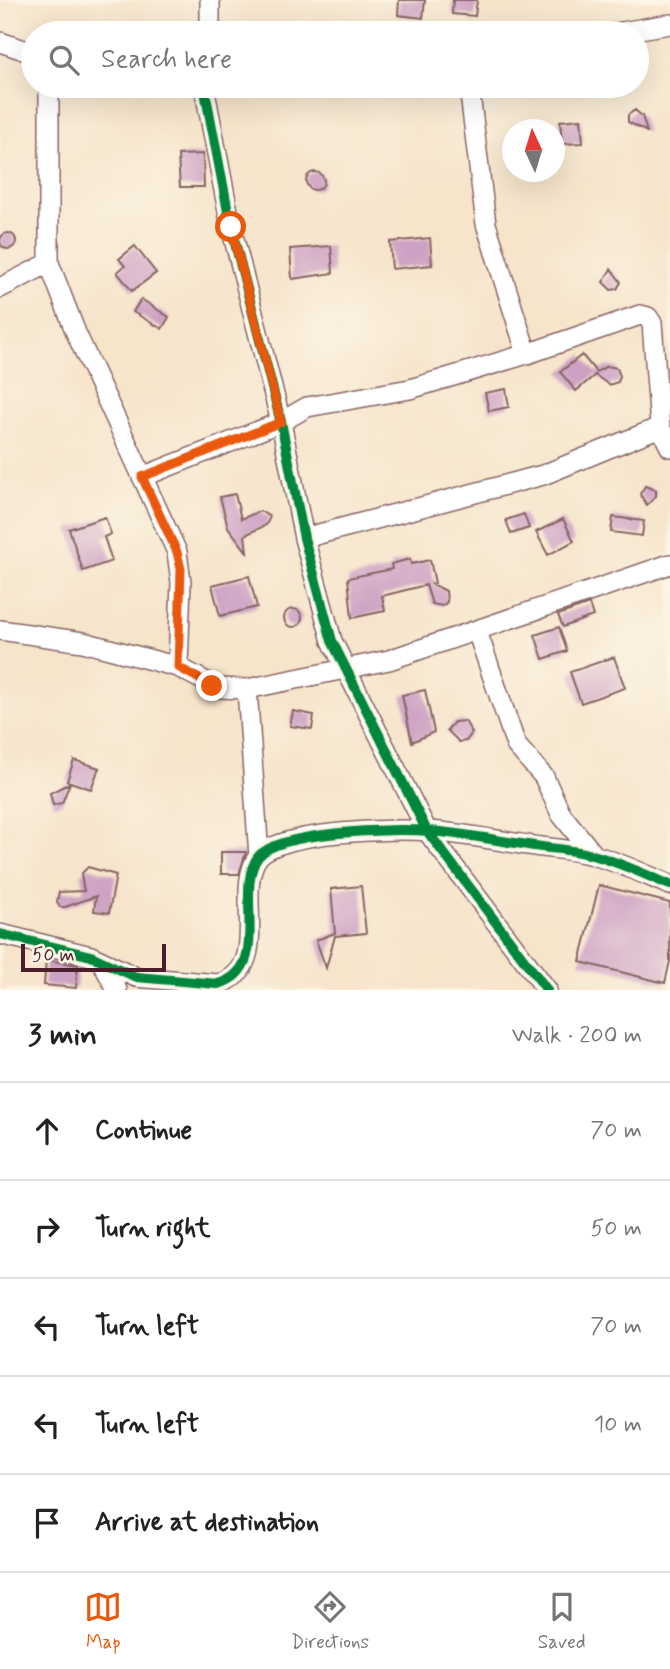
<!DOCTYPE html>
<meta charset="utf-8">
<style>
:root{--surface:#fff;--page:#f6f6f6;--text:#222;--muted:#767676;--line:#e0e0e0;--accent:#ea580c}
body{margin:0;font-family:Mynerve,sans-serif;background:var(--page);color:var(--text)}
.compass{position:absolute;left:502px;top:119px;width:63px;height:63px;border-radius:50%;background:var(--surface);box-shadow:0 7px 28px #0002;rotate:356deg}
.scale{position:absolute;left:21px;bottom:18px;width:145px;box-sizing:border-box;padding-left:7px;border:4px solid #4a1f2b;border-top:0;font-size:19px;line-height:24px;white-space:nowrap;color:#4a1f2b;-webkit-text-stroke:5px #fcf5e5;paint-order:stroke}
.stop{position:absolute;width:21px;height:21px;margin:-16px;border:5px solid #ea580c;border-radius:50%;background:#fff}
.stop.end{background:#ea580c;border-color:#fff;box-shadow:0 2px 7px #0008}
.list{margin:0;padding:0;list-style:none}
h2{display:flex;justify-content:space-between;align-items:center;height:91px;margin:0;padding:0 28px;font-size:30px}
h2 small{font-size:23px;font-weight:400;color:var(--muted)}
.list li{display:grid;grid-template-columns:46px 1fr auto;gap:21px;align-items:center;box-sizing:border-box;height:98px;padding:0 28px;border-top:2px solid var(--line)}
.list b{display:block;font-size:26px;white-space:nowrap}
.list em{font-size:23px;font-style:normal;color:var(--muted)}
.icon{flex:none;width:38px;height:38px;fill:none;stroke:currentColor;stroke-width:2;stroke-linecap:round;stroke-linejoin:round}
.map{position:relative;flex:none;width:670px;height:990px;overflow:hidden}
.search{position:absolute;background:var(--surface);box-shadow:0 7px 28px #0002;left:21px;right:21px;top:21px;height:77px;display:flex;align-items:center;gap:18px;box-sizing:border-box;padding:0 24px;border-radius:38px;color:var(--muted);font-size:26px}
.sheet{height:581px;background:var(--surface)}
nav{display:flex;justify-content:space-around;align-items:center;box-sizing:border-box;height:98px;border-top:2px solid var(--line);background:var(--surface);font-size:19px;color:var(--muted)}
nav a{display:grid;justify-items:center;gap:4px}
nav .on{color:var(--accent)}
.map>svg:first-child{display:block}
.building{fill:#cda1c4}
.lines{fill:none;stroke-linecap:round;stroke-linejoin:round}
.minor-casing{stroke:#866463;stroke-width:22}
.minor{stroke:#fff;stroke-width:19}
.cycleway-casing{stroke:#fcf5e5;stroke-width:15}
.cycleway{stroke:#00873e;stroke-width:10}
.route{stroke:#ea580c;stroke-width:9}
</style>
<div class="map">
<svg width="670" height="990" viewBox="0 0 670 990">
<rect width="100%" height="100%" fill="#fcf5e5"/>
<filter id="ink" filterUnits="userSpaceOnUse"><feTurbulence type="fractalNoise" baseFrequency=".0143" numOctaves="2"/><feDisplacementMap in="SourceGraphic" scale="14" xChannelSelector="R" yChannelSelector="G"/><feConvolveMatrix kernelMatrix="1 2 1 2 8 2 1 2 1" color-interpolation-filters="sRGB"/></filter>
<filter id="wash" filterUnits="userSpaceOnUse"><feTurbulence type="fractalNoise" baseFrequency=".00686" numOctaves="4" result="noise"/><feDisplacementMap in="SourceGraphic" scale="28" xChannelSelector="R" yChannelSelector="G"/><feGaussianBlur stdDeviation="1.57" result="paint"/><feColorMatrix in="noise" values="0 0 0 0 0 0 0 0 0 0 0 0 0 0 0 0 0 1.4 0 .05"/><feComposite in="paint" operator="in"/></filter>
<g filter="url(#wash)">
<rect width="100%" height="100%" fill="#f6e4cb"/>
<g id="blocks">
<path class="building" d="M399,0H425L423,18L398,15Z
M453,0H477L475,16L452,14Z
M635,110L642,116L647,132L628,122V115Z
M581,119L583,143L562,144L560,121Z
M203,154L204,187H180L178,155Z
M306 181a9 9 0 1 1 18 0a9 9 0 1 1-18 0Z
M0 241a8 8 0 1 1 16 0a8 8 0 1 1-16 0Z
M430,238L432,265L392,269L390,242Z
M135,246L156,273L132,291L117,272L125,266L119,259Z
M331,246L333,273L292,279L290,249Z
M611,269L621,282L617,289L611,290L603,282Z
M141,299L169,317L162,329L133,312Z
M582,355L596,372L607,366L617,368L620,376L618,382L609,385L595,375L576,391L560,372Z
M506,389L509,407L489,411L485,393Z
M645,486L656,490V496L647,505L640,494Z
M235,494L241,519L260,511L270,517L266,525L245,535L247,552L228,527L220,497Z
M524,514L529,528L511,534L506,520Z
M105,517L111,534L104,537L112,561L83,571L69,529Z
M613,517L644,521L642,536L611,532Z
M563,519L574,541L548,555L536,532Z
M410,559L411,564L430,560L435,583L432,584L446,591L447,602L442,606L432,604L426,585L382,596L385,611L352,618L348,578L392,569L391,564Z
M249,576L257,607L220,616L212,585Z
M589,604L593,616L563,627L558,615Z
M284 618a9 9 0 1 1 18 0a9 9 0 1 1-18 0Z
M559,627L567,651L543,659L535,635Z
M614,657L625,688L581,703L570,672Z
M425,690L434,732L412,742L402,695Z
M293,711L314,715L312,729L290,726Z
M465,721L472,733L466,741L459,742L447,730L454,722Z
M74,760L99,768L91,789L67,781Z
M70,783L62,803L53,805L50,793Z
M221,852H246L239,874H221Z
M88,867L116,875L109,913L94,911L96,896L65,907H60L57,902L59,892L84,891L81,874Z
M599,885L670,903V961L665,983L580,962Z
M361,886L366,933L335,936L326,968L316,940L335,933L331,889Z
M46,960L78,965L76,988L44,985Z"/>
</g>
</g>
<g filter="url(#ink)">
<use href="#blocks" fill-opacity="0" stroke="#866463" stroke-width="2"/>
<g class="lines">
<defs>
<path id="minor" d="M210,0V33
M615,33L670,24
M0,42L33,53
M204,86L231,227L281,422L304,538L332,641L427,831L547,990
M469,86L486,224L527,354
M49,263L76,333L177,552L181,582L178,667
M0,288L49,263V86
M142,477L281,422L307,407L410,389L527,354L640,315L648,317L652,323L660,427L670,447
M304,538L543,475L660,427
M0,630L83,642L178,667L218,688L247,689L389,660L670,564
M477,631L516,745L544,777L561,814L594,855
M247,689L259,856
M0,934L91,956L136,977L218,984C274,969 233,890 258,857C278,831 394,828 428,831C461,833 494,840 528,845C550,849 574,849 596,856C621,863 646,875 670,885
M103,964L117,990"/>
</defs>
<use href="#minor" class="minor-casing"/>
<use href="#minor" class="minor"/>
<defs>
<path id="cycleway" d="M204,86L231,227L281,422L304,538L332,641L427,831L547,990
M0,934L91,956L136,977L218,984C274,969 233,890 258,857C278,831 394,828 428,831C461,833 494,840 528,845C550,849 574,849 596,856C621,863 646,875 670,885"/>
</defs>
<use href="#cycleway" class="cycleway-casing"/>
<use href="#cycleway" class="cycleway"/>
</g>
</g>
<g class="lines" filter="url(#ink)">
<path class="route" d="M212,686L178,667L181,569L177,552L142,477L281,422L231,227"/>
</g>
</svg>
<svg class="compass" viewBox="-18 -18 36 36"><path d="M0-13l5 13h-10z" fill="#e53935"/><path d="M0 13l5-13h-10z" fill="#767676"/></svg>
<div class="scale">50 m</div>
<div class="stop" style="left:231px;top:227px"></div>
<div class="stop end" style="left:212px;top:686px"></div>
<div class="search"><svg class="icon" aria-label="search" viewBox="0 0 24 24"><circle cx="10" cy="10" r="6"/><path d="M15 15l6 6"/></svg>Search here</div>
</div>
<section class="sheet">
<h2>3 min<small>Walk · 200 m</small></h2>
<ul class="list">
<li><svg class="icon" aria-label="ahead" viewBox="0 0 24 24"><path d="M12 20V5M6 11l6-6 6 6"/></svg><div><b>Continue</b></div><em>70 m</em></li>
<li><svg class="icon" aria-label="right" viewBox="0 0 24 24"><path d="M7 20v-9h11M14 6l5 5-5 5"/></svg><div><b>Turn right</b></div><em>50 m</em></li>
<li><svg class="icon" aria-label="left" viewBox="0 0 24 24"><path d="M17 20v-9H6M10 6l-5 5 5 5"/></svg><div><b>Turn left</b></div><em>70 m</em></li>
<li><svg class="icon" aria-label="left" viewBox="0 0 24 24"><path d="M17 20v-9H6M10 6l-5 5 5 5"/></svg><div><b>Turn left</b></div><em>10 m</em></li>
<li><svg class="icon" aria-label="arrive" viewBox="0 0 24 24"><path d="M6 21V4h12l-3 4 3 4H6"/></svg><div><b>Arrive at destination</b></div></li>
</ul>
</section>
<nav>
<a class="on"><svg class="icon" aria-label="map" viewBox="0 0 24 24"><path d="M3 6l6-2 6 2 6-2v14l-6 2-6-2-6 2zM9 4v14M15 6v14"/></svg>Map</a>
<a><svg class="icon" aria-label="directions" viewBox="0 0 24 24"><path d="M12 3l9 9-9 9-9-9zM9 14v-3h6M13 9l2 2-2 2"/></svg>Directions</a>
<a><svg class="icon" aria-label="saved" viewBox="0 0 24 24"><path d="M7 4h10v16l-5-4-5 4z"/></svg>Saved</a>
</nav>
